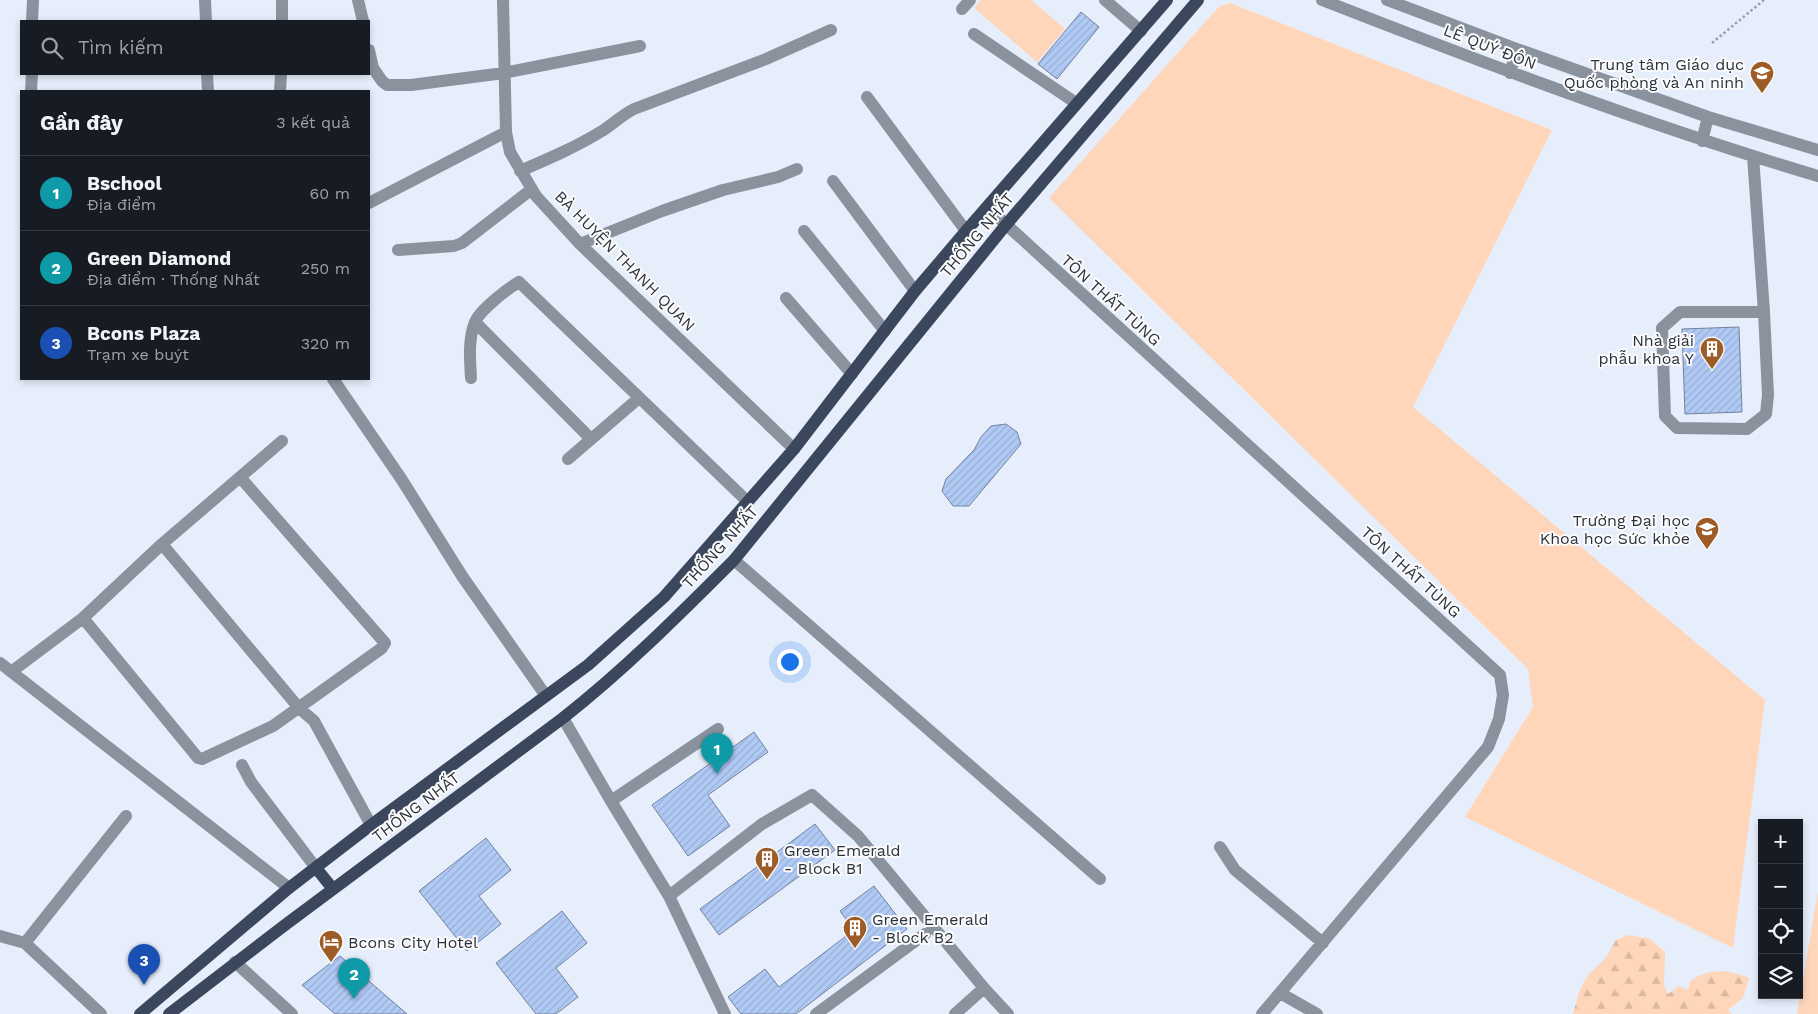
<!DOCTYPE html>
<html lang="vi">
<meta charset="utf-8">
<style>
:root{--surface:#171b24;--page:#20242c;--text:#f1f3f6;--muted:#9ea1a6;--line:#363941;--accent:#b45309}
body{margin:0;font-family:"Work Sans",sans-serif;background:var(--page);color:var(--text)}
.controls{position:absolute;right:15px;bottom:15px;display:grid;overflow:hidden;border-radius:0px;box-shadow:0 2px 8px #0003}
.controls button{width:45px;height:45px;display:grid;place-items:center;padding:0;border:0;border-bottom:1px solid var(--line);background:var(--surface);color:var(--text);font:25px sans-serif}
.you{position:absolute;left:789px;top:661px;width:18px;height:18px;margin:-12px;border:4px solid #fff;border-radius:50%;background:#1a73e8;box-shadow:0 0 0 8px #1a73e833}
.badge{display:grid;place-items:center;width:32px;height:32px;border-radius:50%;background:var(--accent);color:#fff;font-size:16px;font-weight:700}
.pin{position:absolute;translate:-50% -41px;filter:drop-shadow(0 1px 2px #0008)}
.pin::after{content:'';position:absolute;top:26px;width:18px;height:15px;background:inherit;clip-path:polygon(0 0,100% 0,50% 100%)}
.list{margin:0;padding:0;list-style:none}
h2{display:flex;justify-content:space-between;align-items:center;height:65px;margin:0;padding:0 20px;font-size:21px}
h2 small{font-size:16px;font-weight:400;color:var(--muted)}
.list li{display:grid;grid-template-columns:32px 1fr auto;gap:15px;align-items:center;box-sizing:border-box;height:75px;padding:0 20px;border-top:1px solid var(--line)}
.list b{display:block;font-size:19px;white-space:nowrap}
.list p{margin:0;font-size:16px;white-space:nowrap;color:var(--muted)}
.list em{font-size:16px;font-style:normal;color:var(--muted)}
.icon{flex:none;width:28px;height:28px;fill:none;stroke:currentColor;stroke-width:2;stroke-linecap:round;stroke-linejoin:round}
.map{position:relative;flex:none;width:1818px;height:1014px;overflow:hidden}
.search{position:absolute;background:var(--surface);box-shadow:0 2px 8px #0003;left:20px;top:20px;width:350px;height:55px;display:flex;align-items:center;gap:12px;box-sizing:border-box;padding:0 18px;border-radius:0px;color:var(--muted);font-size:19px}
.panel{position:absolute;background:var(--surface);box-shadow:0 2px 8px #0003;left:20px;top:90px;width:350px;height:290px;border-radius:0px}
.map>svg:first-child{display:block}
.grass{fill:#ffd6b9}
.forest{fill:url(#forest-firs)}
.building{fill:url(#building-hatch);stroke:#72829e}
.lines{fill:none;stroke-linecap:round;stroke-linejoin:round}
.path{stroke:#989fac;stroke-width:2.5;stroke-dasharray:2.5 2.5;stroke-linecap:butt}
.minor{stroke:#8a929e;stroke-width:12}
.major{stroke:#3b475d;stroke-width:12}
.labels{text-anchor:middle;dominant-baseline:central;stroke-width:4;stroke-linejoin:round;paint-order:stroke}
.street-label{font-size:16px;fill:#2b323e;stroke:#fbfbfb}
.poi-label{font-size:16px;fill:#2b323e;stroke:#fbfbfb;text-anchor:end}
</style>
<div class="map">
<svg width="1818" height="1014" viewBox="0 0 1818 1014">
<defs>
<pattern id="forest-firs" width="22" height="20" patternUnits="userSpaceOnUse" patternTransform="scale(1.25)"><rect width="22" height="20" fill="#ffd6b9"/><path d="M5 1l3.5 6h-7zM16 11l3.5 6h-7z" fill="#dbb8a0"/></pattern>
<pattern id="building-hatch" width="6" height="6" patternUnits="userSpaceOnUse" patternTransform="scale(1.25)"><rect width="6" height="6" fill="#b0caf5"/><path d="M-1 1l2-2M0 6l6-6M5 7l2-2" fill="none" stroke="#98aed3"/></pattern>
</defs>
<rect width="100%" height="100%" fill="#e7eefb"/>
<path class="grass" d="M981,0H1031L1065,29L1037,62L974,8Z
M1230,3L1552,130L1413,407L1765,700L1733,948L1465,817L1533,707L1528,669L1049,198L1213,13L1220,6Z
M1818,892V1014H1797Z"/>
<path class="forest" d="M1628,935L1650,939L1665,952L1664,985L1668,994L1679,986L1688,990L1690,981C1710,968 1727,969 1749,978L1743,998L1728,1010L1732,1014H1573L1580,989L1589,974L1605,959L1616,940Z"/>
<path class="building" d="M1081,12L1099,27L1057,79L1038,64Z
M1739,327L1742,412L1685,414L1682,329Z
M1006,424L1017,432L1021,444L969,506H953L942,491L946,479L974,450L981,437L991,426Z
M754,732L768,752L708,795L730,826L688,856L652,805Z
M815,824L835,850L719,935L700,909Z
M486,838L511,870L479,896L501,924L467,951L419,891Z
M874,886L907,929L796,1014H741L728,997L765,969L779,987L854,930L840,911Z
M562,911L587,943L556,968L578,997L556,1014H536L496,963Z
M340,956L407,1014H335L302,985Z"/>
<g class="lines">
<path class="path" d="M1712,43L1764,0"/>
<path class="minor" d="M205,0L206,21
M358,0L363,21
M503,0L506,132L510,152L536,196L580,244L794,449
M1105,0L1141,31
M1322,0C1486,64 1650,126 1818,176
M1387,0L1517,49L1708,117L1818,150
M962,9L970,0
M32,21L33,0
M282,21V0
M974,34L1076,103
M369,50L373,68L382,81L387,85H411L504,73L640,46
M1510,73L1517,49
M207,74L208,91
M31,91L32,74
M280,91L281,74
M867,97L966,231
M1702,141L1708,117
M1753,156L1764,312H1680L1662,328L1665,416L1677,428L1747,429L1766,414L1768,395L1764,312
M520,171C548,159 576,147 602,131C613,124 622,115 634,109L766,59L831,30
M833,181L915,291
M369,203L506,132
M987,207L1500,675L1503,695L1499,719L1488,747L1262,1014
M804,231L885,331
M580,244L662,211L723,190L778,177L797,169
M398,250L454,246L462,243L532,189
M786,298L852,374
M475,322L591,439
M471,378C470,360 468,339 475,322C480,310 507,289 519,282L748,502
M333,379L402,480L462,576L546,696
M568,459L639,398
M162,544L299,708L314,721L371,825
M734,560L1100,879
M83,618L198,758L202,759L273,726L382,648L385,643L240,477
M0,663L289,888
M11,672L83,618L162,544L282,441
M563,718L611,801
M718,729L611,801L669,896L762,824L812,795L858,836L984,988L955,1014
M242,765L251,782L316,868
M1220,847L1235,870L1323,943
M669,896L725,1014
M0,936L25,943
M235,962L292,1014
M984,988L1008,1014
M1280,993L1317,1014
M101,1014L25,943L126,816
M816,1014L925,934"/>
<path class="major" d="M316,868L333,889
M140,1014L289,888L371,825L588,665L664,597L794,449L915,291L966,231L1167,0
M169,1014L285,925L563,718C624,670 679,615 734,560L1005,226L1198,0"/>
</g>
<defs>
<symbol id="school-pin" viewBox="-11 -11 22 30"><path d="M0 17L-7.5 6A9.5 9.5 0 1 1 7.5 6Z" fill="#9d5c27" stroke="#fbfbfb"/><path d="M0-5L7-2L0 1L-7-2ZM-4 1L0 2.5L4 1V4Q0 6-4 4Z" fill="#fff"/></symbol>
<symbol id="building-pin" viewBox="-11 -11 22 30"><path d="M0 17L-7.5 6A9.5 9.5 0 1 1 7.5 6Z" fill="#9d5c27" stroke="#fbfbfb"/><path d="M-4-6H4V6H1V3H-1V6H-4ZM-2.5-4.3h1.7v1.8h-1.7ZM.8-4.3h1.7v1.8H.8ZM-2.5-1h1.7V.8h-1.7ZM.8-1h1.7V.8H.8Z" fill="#fff"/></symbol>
<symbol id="university-pin" viewBox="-11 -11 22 30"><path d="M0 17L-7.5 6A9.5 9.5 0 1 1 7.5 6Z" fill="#9d5c27" stroke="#fbfbfb"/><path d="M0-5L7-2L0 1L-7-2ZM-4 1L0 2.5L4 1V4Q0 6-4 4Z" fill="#fff"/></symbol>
<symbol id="hotel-pin" viewBox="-11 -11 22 30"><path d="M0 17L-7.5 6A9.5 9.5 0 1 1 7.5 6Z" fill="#9d5c27" stroke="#fbfbfb"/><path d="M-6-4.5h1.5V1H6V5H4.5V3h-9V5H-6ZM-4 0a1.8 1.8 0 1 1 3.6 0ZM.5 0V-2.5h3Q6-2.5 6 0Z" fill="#fff"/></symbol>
</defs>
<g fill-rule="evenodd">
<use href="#school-pin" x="1748" y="59" width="28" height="38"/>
<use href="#building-pin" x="1698" y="335" width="28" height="38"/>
<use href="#university-pin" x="1693" y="515" width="28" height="38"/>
<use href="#building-pin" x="753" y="845" width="28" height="38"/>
<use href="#building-pin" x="841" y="914" width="28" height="38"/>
<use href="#hotel-pin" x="317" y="928" width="28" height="38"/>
</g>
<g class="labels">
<g class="street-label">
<text transform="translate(1490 47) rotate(21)">LÊ QUÝ ĐÔN</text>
<text transform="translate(977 235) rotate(-50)">THỐNG NHẤT</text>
<text transform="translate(625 261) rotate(45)">BÀ HUYỆN THANH QUAN</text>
<text transform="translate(1111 300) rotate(42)">TÔN THẤT TÙNG</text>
<text transform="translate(720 547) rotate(-48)">THỐNG NHẤT</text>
<text transform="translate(1411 572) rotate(42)">TÔN THẤT TÙNG</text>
<text transform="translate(416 807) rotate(-37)">THỐNG NHẤT</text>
</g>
<g class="poi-label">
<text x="1744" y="64">Trung tâm Giáo dục<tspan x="1744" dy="18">Quốc phòng và An ninh</tspan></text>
<text x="1694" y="340">Nhà giải<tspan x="1694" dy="18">phẫu khoa Y</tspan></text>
<text x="1690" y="520">Trường Đại học<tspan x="1690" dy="18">Khoa học Sức khỏe</tspan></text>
<text x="784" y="850" text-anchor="start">Green Emerald<tspan x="784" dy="18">- Block B1</tspan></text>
<text x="872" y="919" text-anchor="start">Green Emerald<tspan x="872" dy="18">- Block B2</tspan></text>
<text x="348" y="942" text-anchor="start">Bcons City Hotel</text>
</g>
</g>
</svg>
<div class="controls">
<button>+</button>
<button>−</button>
<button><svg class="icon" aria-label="locate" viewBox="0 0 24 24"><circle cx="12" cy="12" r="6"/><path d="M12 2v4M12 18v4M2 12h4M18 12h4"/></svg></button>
<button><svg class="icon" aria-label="layers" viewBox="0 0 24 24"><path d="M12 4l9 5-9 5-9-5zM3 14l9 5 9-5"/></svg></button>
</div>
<div class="you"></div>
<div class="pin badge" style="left:717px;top:774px;background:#0f9aa8">1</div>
<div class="pin badge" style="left:354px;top:999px;background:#0f9aa8">2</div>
<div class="pin badge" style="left:144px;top:985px;background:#1a4fb4">3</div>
<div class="search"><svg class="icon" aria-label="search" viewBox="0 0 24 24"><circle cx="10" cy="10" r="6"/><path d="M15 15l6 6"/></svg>Tìm kiếm</div>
<section class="panel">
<h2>Gần đây<small>3 kết quả</small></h2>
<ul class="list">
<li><span class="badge" style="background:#0f9aa8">1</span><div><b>Bschool</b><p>Địa điểm</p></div><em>60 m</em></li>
<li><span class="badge" style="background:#0f9aa8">2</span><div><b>Green Diamond</b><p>Địa điểm · Thống Nhất</p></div><em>250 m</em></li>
<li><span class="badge" style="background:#1a4fb4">3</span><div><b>Bcons Plaza</b><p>Trạm xe buýt</p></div><em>320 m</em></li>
</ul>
</section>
</div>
